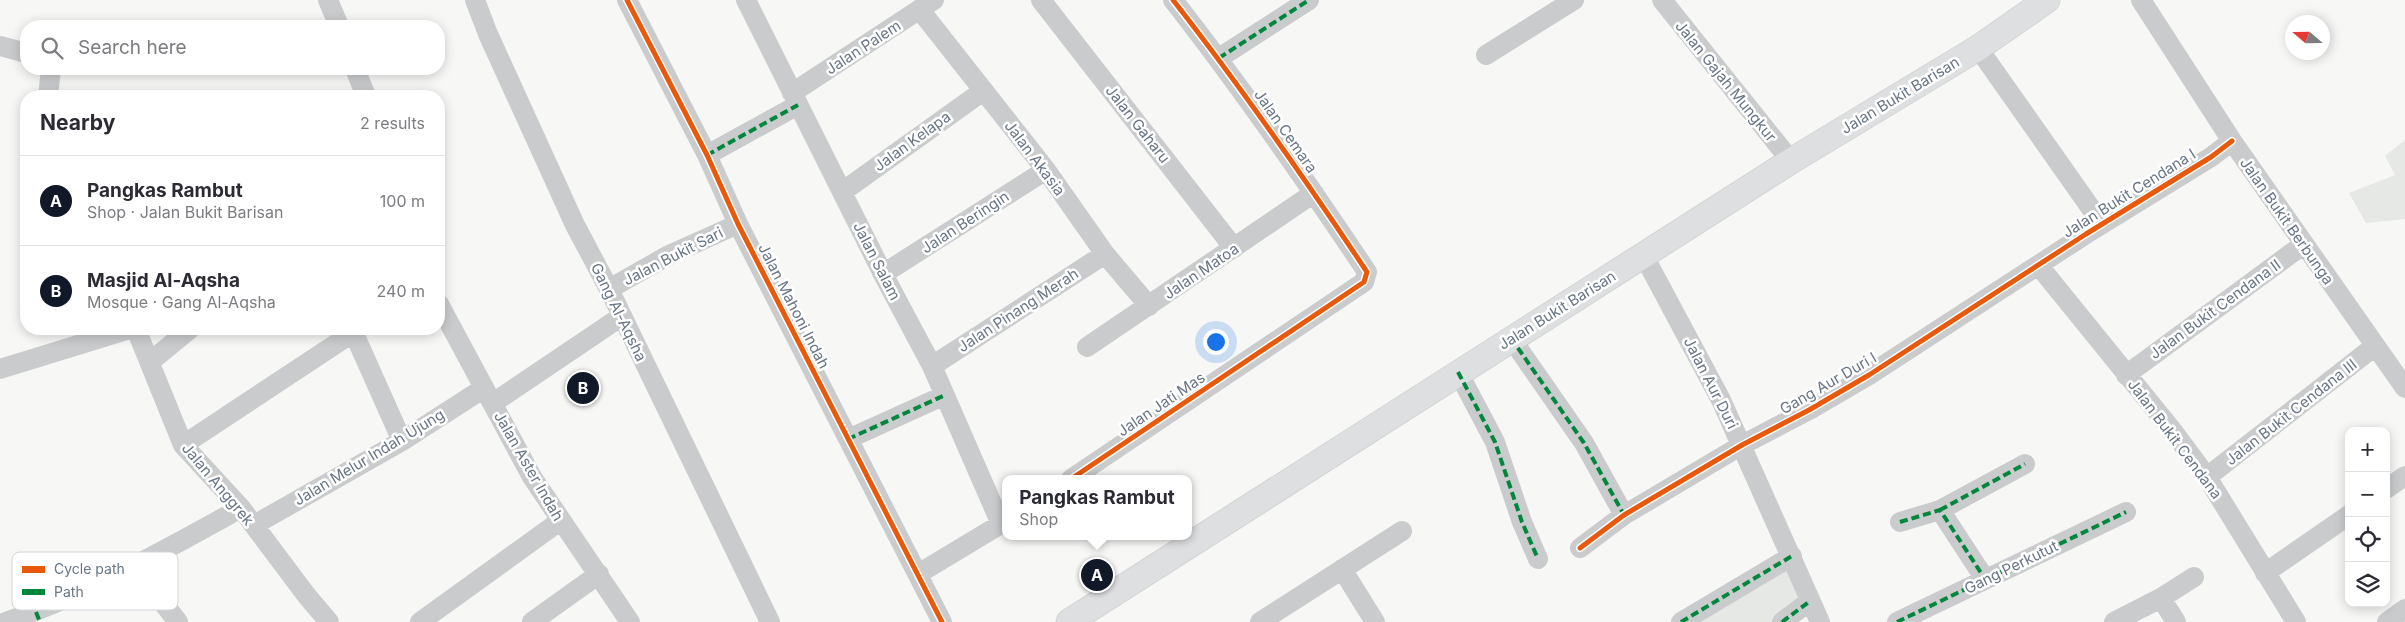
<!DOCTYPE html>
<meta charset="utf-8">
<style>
:root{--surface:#fff;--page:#f2f2f3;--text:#2b2b33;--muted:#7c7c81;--line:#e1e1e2;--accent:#111827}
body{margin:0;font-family:Inter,sans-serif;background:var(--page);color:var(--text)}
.controls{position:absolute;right:15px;bottom:15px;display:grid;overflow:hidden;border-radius:10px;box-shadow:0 2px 12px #0003}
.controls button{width:45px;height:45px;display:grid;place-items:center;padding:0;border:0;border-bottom:1px solid var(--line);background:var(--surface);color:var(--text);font:25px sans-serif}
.compass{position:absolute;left:2285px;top:15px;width:45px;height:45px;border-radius:50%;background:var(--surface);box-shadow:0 2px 12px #0003;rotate:290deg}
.you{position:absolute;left:1215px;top:341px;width:18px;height:18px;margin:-12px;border:4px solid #fff;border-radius:50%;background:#1a73e8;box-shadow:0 0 0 8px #1a73e833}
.badge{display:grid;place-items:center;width:32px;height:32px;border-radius:50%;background:var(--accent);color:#fff;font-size:16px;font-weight:700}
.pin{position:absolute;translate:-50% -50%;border:2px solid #fff;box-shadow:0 1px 5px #0006}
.popup{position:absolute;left:1002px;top:475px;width:190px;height:65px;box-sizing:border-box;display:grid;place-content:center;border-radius:10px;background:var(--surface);filter:drop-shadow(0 1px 4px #0005);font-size:16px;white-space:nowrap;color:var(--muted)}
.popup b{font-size:19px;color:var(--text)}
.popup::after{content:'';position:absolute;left:50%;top:100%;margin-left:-10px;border:10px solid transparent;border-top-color:var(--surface)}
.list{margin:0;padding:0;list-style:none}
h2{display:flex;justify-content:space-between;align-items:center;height:65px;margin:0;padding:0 20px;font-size:21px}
h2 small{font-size:16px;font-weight:400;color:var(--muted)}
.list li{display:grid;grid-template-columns:32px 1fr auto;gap:15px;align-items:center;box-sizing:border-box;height:90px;padding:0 20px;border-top:1px solid var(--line)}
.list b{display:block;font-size:19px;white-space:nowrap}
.list p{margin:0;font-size:16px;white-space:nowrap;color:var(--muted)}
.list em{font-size:16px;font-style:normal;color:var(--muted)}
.icon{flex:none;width:28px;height:28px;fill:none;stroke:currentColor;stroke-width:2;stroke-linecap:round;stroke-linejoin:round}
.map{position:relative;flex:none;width:2405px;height:622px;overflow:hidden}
.search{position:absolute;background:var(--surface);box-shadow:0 2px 12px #0003;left:20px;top:20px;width:425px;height:55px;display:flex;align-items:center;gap:12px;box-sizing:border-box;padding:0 18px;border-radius:20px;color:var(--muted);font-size:19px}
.panel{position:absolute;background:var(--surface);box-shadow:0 2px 12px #0003;left:20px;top:90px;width:425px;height:245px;border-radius:20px}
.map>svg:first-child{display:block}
.green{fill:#e5e8e4}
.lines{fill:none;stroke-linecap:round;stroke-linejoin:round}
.major-casing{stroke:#d3d4d4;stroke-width:27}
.minor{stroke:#cacbcc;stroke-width:20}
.major{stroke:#dedfe0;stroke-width:25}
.quiet{stroke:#00873e;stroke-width:4;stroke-dasharray:8 4;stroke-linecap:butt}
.cycleway-casing{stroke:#fff;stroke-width:8}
.cycleway{stroke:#e8590c;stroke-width:5}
.labels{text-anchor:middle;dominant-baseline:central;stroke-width:5;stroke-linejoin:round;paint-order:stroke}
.street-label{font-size:15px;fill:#687585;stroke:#fff}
.key{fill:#fff;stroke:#d2d6da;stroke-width:1}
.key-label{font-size:14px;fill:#687585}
</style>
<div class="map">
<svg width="2405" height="622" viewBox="0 0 2405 622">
<rect width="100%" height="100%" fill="#f7f7f6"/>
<path class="green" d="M2405,140V219L2366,223L2349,193L2395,175L2385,156Z
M1785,563L1807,602L1779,622H1690Z"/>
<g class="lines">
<defs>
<path id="major" d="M1069,622L1791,161L1978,48L2047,0"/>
</defs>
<use href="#major" class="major-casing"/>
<path class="minor" d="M328,0L339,26
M475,0L488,34L575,225L609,289L770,622
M627,0L707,155L738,224L942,622
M746,0L883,274L932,366L1001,524
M1041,0L1234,248
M1662,0L1791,161
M2141,0L2232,141L2405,388
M920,10L1046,170L1105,254L1149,306
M0,46L26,53
M1978,48L2102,224
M1486,55L1574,0
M1219,58L1309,0
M355,69L366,96
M792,93L934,0
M48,96L51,69
M707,155L798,105
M842,192L983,91
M1644,256L1721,400L1820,622
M2039,266L2172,430L2207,477L2296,622
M883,274L1046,170
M609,289L669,255L738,224
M439,304L532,477L630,622
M136,329L183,445L241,508L307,596L329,622
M352,329L402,441
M1511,338L1584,443L1624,515
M1087,347L1314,193
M151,361L190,329
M932,366L1105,254
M0,369L130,329
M1458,372L1495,442L1522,522L1538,559
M2126,375L2304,244
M493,403L622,316
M848,439L943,396
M183,445L354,332
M2207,477L2375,346
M1071,479L1364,282L1367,272C1305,179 1242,88 1173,0
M2386,489L2405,476
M1940,510L2025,464
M1900,522L1940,510L1985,579
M254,525L402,441L484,388
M1580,548L1624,515L1742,445L1809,410L1869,375L2086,234L2211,157L2232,141
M135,567L178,622
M1342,569L1375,622
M2265,573L2349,515
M918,574L1006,521
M2161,598L2176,622
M6,622C89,593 165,550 241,508
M420,622L560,521
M532,622L599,574
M1260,622L1402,531
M1681,622L1792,556
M1782,622L1810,601
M1897,622L2126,512
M2114,622L2161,598L2194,577
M2387,622L2405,609"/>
<use href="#major" class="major"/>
<path class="quiet" d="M1219,58L1309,0
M707,155L798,105
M1511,338L1584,443L1624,515
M1458,372L1495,442L1522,522L1538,559
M848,439L943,396
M1940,510L2025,464
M1900,522L1940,510L1985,579
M36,612L40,622
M1681,622L1792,556
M1782,622L1810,601
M1897,622L2126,512"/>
<defs>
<path id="cycleway" d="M627,0L707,155L738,224L942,622
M1071,479L1364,282L1367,272C1305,179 1242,88 1173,0
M1580,548L1624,515L1742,445L1809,410L1869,375L2086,234L2211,157L2232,141"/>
</defs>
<use href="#cycleway" class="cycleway-casing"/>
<use href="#cycleway" class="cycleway"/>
</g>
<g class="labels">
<g class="street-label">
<text transform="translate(863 47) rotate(-33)">Jalan Palem</text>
<text transform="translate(1726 81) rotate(51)">Jalan Gajah Mungkur</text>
<text transform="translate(1900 95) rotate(-31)">Jalan Bukit Barisan</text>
<text transform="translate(1138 124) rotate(52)">Jalan Gaharu</text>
<text transform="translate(1286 131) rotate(55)">Jalan Cemara</text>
<text transform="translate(912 141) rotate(-36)">Jalan Kelapa</text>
<text transform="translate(1035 158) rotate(53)">Jalan Akasia</text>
<text transform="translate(2129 193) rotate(-32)">Jalan Bukit Cendana I</text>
<text transform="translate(2287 221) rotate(55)">Jalan Bukit Berbunga</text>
<text transform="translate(965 222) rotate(-33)">Jalan Beringin</text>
<text transform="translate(673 256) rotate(-27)">Jalan Bukit Sari</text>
<text transform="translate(877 261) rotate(63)">Jalan Salam</text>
<text transform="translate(1201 271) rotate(-34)">Jalan Matoa</text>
<text transform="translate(794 306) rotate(63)">Jalan Mahoni Indah</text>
<text transform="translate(2215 309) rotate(-36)">Jalan Bukit Cendana II</text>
<text transform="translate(1018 310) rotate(-33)">Jalan Pinang Merah</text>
<text transform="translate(1557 310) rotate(-32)">Jalan Bukit Barisan</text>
<text transform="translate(619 312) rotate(64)">Gang Al-Aqsha</text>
<text transform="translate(1711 383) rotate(63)">Jalan Aur Duri</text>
<text transform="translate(1828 383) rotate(-30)">Gang Aur Duri I</text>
<text transform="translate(1161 404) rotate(-34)">Jalan Jati Mas</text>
<text transform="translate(2291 412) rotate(-38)">Jalan Bukit Cendana III</text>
<text transform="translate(2175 439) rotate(53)">Jalan Bukit Cendana</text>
<text transform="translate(369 457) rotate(-31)">Jalan Melur Indah Ujung</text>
<text transform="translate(529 466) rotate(60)">Jalan Aster Indah</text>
<text transform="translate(218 484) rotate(50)">Jalan Anggrek</text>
<text transform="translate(2011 567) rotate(-26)">Gang Perkutut</text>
</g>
</g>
<rect x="12" y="552" width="166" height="58" rx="8" class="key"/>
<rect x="22" y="566" width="23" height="7" fill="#e8590c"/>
<rect x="22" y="589" width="23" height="6" fill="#00873e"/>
<g class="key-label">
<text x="54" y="574">Cycle path</text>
<text x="54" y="597">Path</text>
</g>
</svg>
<div class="controls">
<button>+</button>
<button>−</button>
<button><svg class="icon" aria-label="locate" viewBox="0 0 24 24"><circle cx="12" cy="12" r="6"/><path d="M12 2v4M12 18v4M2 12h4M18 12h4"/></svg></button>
<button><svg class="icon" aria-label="layers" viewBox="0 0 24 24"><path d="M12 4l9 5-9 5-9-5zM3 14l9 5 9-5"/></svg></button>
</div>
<svg class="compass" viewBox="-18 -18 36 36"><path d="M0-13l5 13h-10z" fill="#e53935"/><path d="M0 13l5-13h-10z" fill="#7c7c81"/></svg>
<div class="you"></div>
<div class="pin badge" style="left:1097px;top:575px">A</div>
<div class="popup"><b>Pangkas Rambut</b>Shop</div>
<div class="pin badge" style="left:583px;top:388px">B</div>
<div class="search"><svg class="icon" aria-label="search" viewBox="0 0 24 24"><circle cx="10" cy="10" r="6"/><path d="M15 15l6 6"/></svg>Search here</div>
<section class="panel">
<h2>Nearby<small>2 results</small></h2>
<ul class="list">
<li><span class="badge">A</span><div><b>Pangkas Rambut</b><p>Shop · Jalan Bukit Barisan</p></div><em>100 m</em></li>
<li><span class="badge">B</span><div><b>Masjid Al-Aqsha</b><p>Mosque · Gang Al-Aqsha</p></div><em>240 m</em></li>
</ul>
</section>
</div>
